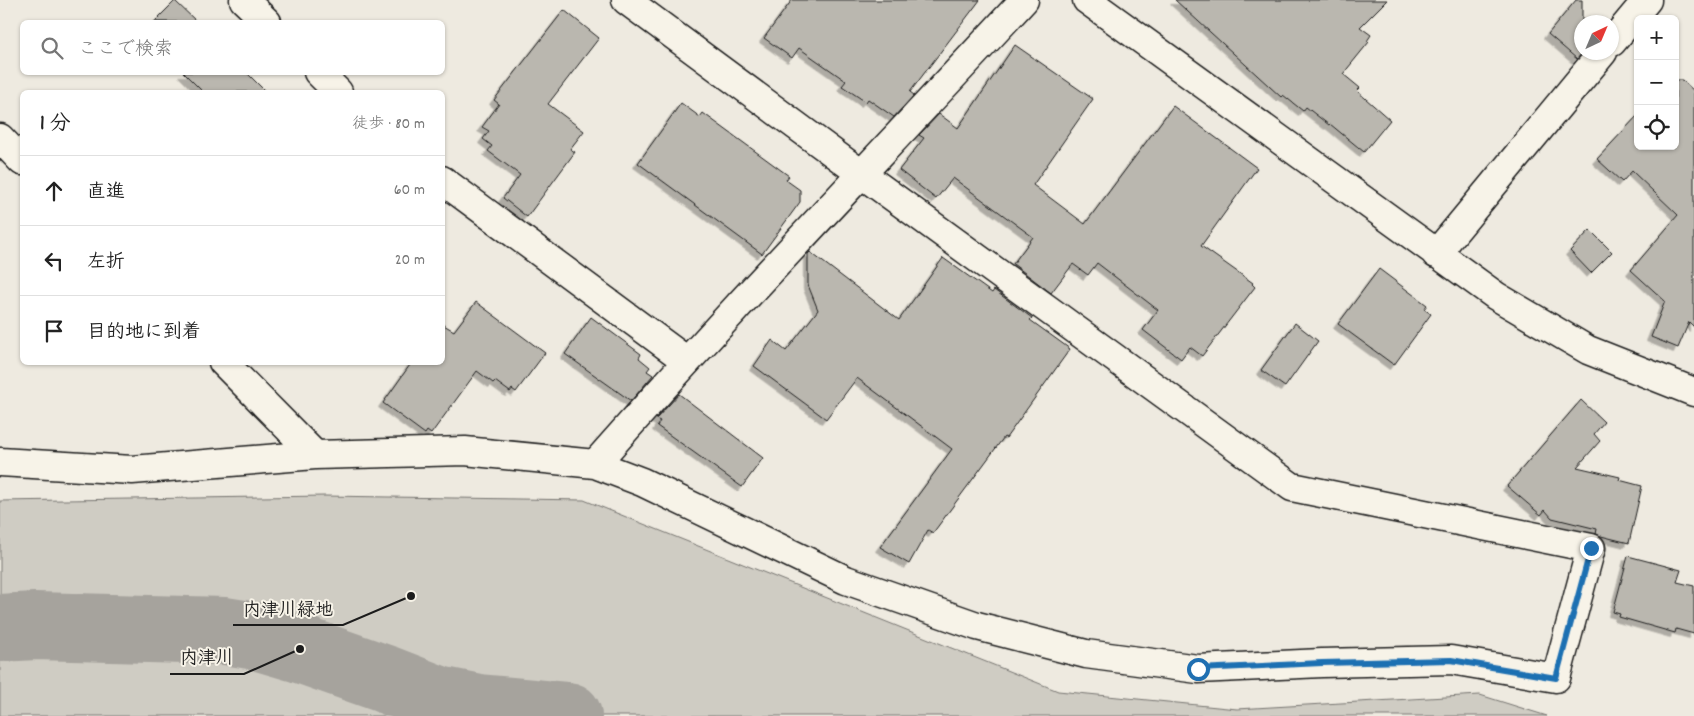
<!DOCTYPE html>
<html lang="ja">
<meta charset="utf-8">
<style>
:root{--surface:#fff;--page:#f2f2f2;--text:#222;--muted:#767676;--line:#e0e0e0}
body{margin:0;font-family:Dekko,"Klee One",sans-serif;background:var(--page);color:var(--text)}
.controls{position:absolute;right:15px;top:15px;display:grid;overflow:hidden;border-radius:8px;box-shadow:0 1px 4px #0004}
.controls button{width:45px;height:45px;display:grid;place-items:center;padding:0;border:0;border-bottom:1px solid var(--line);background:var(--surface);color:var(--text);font:25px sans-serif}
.compass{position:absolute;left:1574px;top:15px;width:45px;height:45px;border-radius:50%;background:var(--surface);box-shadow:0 1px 4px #0004;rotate:44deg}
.stop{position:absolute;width:15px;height:15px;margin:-11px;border:4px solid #1f6fb2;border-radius:50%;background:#fff}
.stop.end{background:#1f6fb2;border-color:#fff;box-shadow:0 1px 5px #0008}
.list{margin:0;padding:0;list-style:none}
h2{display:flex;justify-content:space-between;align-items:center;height:65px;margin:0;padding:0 20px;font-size:21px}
h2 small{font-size:16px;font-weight:400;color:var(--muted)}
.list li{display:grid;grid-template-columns:32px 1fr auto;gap:15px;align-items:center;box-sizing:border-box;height:70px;padding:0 20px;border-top:1px solid var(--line)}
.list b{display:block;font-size:19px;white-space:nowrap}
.list em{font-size:16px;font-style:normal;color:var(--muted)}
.icon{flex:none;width:28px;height:28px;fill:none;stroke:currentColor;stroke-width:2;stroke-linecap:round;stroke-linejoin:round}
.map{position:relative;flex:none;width:1694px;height:716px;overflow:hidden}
.search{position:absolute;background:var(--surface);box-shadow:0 1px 4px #0004;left:20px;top:20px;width:425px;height:55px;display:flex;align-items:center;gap:12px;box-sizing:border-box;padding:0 18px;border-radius:8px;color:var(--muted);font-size:19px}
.panel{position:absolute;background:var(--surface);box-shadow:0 1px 4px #0004;left:20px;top:90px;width:425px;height:275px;border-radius:8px}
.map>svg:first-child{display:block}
.green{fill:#cfccc3;stroke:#767470}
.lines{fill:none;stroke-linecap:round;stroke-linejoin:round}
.river{stroke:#a6a39d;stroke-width:68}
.building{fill:#bab7af;stroke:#1c1c1c;filter:url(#shadow)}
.minor-casing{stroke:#1c1c1c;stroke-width:31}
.minor{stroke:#f7f3e8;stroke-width:28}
.route{stroke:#1f6fb2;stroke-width:6}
.leader{fill:none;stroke:#1c1c1c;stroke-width:2}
.callout-dot{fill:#1c1c1c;stroke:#f7f3e8;stroke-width:2}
.callout-label{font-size:18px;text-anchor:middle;font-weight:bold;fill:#1c1c1c;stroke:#f7f3e8;stroke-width:4;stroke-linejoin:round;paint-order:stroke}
</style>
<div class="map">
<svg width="1694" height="716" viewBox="0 0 1694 716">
<defs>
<filter id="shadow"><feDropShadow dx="-4.5" dy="4.5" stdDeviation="0" flood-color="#0004"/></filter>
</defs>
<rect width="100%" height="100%" fill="#eeeae0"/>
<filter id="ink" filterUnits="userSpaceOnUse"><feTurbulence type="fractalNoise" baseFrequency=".02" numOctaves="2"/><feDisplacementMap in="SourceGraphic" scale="10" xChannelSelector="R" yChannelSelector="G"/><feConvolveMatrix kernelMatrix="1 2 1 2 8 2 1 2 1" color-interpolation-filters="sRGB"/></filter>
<g filter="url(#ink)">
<path class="green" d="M325,496L584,500L1058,691L1237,709L1480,695L1547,716H0V501Z"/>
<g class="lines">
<path class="river" d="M0,628L35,626L225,631L256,636L300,649L385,679L439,700L479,708L568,716"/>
</g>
<path class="building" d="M792,0H980L910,92L914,95L894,117L868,99L866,102L842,86L846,81L799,48L792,58L764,38Z
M1175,0H1387L1360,27L1371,35L1367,41L1369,42L1343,74L1360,88L1357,91L1390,120L1364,152L1330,124L1329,125L1306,107L1303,111L1283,95L1281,97Z
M1576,0H1582V53L1577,59L1548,34Z
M175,1L197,22H154Z
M564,10L599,38L548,104L584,131L570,149L575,152L527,217L503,198L520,175L488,151L492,146L483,139L489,131L482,127L499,104L494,100Z
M1015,45L1093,99L1033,185L1085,224L1173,106L1257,168L1201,246L1253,283L1252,284L1255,287L1202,356L1190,347L1181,359L1143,330L1158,310L1097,263L1088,275L1073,264L1051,293L1013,264L1033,237L953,178L936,199L899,170L924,138L919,135L939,114L958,128Z
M183,72H246L266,92H203Z
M1675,80H1682L1694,91V327L1689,322L1678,348L1651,337L1665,301L1631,270L1678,215L1632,171L1622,182L1597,159L1638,115V146H1675Z
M681,103L700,117L703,113L789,176L786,180L800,190V202L762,254L638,163Z
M1590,230L1612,252L1591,273L1570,251Z
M810,252L899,320L943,258L992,293L994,290L1032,318L1030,320L1070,349L1006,438L1004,437L933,533L928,530L909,564L880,547L952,449L857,378L826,419L754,366L772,340L786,351L818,310L808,285V254Z
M1379,269L1427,305L1424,309L1431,314L1394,365L1338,324Z
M476,302L545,353L516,392L512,389L510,392L495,381L493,383L477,371L431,434L427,431L425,434L383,403L412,362H442V324L454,331Z
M591,317L641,354L639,358L650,367L647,371L653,375L631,401L565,354Z
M1295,323L1318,341L1285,387L1261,370Z
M679,394L763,458L742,487L657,426L660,421L656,419Z
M1581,400L1604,422L1594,434L1600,441L1577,467L1620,477L1619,480L1642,486L1629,543L1601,536L1596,534L1597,529L1552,518L1545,510L1541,515L1507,486Z
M1628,556L1681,570L1677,582L1694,586V634L1676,629L1675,633L1619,617L1620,614L1613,612Z"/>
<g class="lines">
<defs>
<path id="minor" d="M244,0L267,22
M1087,0L1496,296L1588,350L1694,392
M1612,42L1647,0
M318,72L338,92
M0,138L22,161
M442,180L687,361
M1436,254L1603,52
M223,362L315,455
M0,462L132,470L315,455L465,451L595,464L642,482L846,580L977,626L1086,654L1198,669L1322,663L1451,660L1556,678L1591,548L1292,487L863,175L626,0
M595,464C734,306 881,155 1024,0"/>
</defs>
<use href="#minor" class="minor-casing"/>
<use href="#minor" class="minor"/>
</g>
</g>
<g class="lines" filter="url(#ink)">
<path class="route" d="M1198,669L1322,663L1451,660L1556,678L1591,548"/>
</g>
<path class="leader" d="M411 596L343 625H233M300 649L244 674H170"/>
<g class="callout-dot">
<circle cx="411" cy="596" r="5"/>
<circle cx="300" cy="649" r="5"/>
</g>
<g class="callout-label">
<text x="288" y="615">内津川緑地</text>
<text x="207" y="663">内津川</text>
</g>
</svg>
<div class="controls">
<button>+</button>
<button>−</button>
<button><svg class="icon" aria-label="locate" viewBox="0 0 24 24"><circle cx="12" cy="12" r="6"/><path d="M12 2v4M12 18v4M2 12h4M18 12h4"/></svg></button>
</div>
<svg class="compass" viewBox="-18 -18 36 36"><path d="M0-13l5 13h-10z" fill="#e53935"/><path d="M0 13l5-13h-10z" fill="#767676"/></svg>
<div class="stop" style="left:1198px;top:669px"></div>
<div class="stop end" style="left:1591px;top:548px"></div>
<div class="search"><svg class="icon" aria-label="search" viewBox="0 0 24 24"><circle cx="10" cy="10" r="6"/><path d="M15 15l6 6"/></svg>ここで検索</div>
<section class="panel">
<h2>1 分<small>徒歩 · 80 m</small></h2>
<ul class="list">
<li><svg class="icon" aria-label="ahead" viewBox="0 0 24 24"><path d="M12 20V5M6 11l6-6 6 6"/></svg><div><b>直進</b></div><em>60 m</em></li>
<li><svg class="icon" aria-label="left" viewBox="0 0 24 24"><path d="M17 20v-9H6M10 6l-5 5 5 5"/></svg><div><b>左折</b></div><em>20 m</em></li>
<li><svg class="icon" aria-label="arrive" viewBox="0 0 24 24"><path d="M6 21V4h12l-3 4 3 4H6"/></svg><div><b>目的地に到着</b></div></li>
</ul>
</section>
</div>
